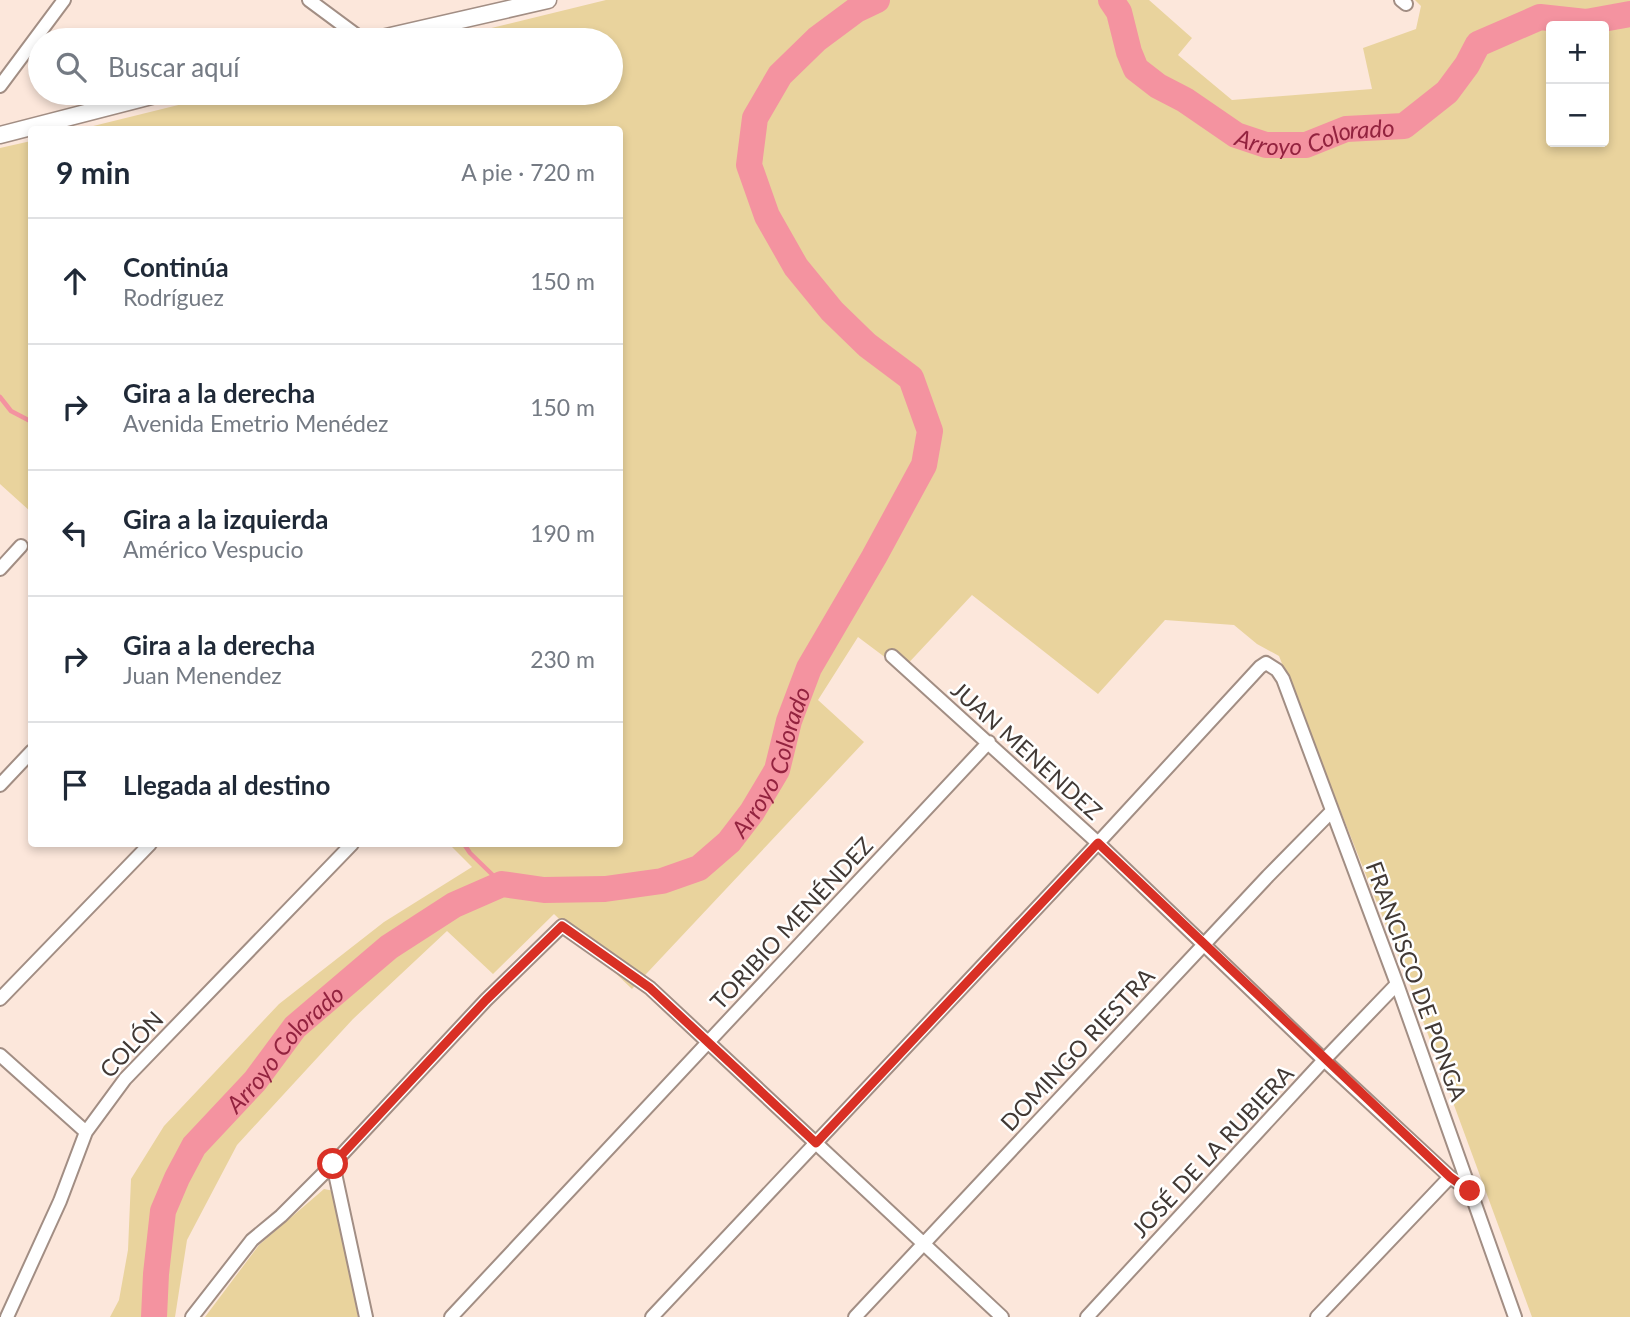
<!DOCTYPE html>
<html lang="es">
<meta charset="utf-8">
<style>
:root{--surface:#fff;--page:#f2f2f3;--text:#1f2937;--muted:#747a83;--line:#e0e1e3}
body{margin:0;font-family:Lato,sans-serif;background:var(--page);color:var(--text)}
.controls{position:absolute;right:21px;top:21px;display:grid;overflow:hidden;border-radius:7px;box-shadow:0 4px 10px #0003}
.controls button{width:63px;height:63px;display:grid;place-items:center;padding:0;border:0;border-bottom:2px solid var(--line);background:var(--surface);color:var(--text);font:35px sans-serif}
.stop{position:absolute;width:21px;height:21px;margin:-16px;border:5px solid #d93025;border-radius:50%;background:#fff}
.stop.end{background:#d93025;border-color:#fff;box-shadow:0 2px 7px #0008}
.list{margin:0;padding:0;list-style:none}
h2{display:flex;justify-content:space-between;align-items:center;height:91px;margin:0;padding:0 28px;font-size:30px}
h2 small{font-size:23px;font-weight:400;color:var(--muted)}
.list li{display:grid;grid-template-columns:46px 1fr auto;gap:21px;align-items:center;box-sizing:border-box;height:126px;padding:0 28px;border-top:2px solid var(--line)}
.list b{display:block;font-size:26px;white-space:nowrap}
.list p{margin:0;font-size:23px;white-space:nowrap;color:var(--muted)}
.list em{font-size:23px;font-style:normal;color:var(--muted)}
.icon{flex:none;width:38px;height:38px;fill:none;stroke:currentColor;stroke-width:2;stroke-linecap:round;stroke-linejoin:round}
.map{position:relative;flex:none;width:1630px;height:1317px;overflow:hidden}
.search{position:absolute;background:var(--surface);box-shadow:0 4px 10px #0003;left:28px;top:28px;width:595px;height:77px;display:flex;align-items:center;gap:18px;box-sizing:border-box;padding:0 24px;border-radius:38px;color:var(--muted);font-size:26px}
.panel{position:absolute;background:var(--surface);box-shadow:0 4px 10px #0003;left:28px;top:126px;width:595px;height:721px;border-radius:7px}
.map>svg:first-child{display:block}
.green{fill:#e9d39d;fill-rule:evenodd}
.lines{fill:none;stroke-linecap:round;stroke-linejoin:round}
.stream{stroke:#f493a0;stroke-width:4.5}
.river{stroke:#f493a0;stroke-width:26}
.minor-casing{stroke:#a28e84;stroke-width:16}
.tertiary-casing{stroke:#a28e84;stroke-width:19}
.minor{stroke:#fff;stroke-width:12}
.tertiary{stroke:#fff;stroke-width:16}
.route{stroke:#d93025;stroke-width:9}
.labels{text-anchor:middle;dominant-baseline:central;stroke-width:5;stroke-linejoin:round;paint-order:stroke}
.street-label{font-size:23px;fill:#413935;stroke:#fff}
.water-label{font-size:24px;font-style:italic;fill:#93233f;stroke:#fff}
</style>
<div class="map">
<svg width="1630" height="1317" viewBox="0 0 1630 1317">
<rect width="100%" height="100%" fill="#fce7db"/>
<path class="green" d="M606,0H1149L1192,38L1178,55L1232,100L1372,89L1363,48L1416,29L1421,6L1415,0H1630V1317H1532L1412,991L1279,656L1257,644L1234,625L1165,620L1098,694L972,595L902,670L858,637L818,700L864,742L632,989L554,914L493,974L447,931L353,1019L237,1145L187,1240L175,1317H110L119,1300L128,1250L131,1179L164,1126L279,1004L384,922L472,867L449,844H620V130H77L227,93H611V40H442ZM1551,26H1604V142H1551Z
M31,141H32L31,512L0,484V148Z
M324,1189L334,1191L358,1317H205L259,1245Z"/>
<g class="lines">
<path class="stream" d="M0,397L11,411L32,422
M464,844L470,853L502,884"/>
<g class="river">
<path id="s1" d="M1111,0L1119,12L1129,52L1136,69L1158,86L1185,100L1236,135L1266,145H1306L1346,129L1404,126L1447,92L1467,65L1478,44L1540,17L1586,22L1630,14"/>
<path id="s2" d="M154,1317L156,1274L163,1211L177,1178L194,1146L255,1081L295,1027L389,947L454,905L502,884L544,890L605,889L662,881L699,868L729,842L752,812L777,770L789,721L809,668L874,557L924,465L930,431L911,378L867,345L832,311L796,267L767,216L749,165L755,118L780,75L817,39L856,10L877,0"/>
</g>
<defs>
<path id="minor" d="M309,0L363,40
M1401,0L1406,4
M0,86L64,0
M0,569L21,546
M892,656L1098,843L1324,1060L1450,1177L1470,1191
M0,785L32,751
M0,999L150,844
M0,1055L86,1132
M333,1164L366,1317
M7,1317L60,1201L86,1132L125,1079L352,844
M192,1317L252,1240L281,1216L333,1164L486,1000L562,926L650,988L1002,1317
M451,1317L989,742
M652,1317L1098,843L1260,667L1266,663L1277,670L1283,679L1397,984L1515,1317
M855,1317L1268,876L1331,812
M1087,1317L1324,1060L1397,984
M1317,1317L1450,1177"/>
<path id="tertiary" d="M373,40L548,0
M0,135L163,93"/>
</defs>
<use href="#minor" class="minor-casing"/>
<use href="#tertiary" class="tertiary-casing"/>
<use href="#minor" class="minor"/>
<use href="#tertiary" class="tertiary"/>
</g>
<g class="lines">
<path class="route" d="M333,1164L486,1000L562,926L650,988L816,1143L1098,843L1450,1177L1470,1191"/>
</g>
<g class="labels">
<g class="street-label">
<text transform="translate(1027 750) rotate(42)">JUAN MENENDEZ</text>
<text transform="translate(791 923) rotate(-47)">TORIBIO MENÉNDEZ</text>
<text transform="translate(1417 981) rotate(70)">FRANCISCO DE PONGA</text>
<text transform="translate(131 1044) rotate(-47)">COLÓN</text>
<text transform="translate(1077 1049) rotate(-47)">DOMINGO RIESTRA</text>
<text transform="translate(1212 1151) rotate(-47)">JOSÉ DE LA RUBIERA</text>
</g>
<g class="water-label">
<text stroke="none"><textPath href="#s1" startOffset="276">Arroyo Colorado</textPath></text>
<text stroke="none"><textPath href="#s2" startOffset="920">Arroyo Colorado</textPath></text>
<text stroke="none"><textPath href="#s2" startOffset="312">Arroyo Colorado</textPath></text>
</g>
</g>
</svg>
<div class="controls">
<button>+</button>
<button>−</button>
</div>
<div class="stop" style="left:333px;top:1164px"></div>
<div class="stop end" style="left:1470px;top:1191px"></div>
<div class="search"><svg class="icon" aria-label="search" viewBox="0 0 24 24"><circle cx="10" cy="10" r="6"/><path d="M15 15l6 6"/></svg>Buscar aquí</div>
<section class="panel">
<h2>9 min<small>A pie · 720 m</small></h2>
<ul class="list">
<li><svg class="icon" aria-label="ahead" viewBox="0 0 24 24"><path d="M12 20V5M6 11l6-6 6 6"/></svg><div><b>Continúa</b><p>Rodríguez</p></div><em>150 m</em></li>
<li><svg class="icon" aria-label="right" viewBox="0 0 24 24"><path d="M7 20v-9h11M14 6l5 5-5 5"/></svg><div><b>Gira a la derecha</b><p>Avenida Emetrio Menédez</p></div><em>150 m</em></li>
<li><svg class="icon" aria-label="left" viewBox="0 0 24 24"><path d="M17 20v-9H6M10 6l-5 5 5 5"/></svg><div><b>Gira a la izquierda</b><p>Américo Vespucio</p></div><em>190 m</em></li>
<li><svg class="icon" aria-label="right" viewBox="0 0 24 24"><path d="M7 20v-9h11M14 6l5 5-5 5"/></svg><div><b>Gira a la derecha</b><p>Juan Menendez</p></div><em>230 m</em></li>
<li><svg class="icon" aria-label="arrive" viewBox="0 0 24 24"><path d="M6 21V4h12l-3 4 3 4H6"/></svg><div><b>Llegada al destino</b></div></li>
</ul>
</section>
</div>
